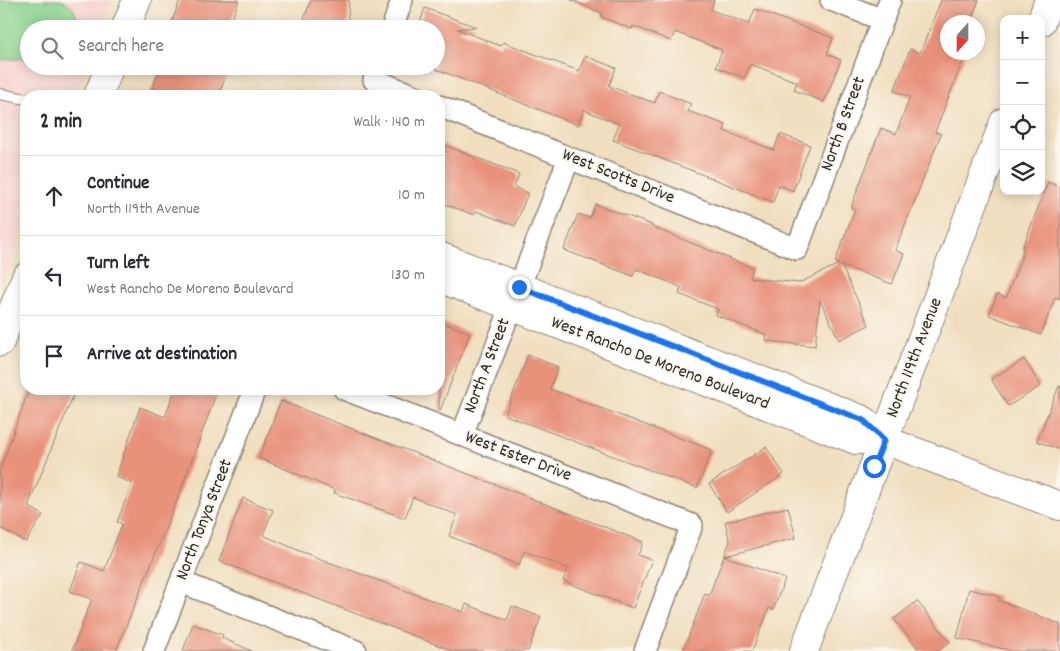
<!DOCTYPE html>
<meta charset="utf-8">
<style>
:root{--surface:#fff;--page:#f2f2f3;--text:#2b2b33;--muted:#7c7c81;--line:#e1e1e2}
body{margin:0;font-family:Dekko,sans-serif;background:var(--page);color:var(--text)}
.controls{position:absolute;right:15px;top:15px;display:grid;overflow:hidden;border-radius:10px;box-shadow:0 2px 12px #0003}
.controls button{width:45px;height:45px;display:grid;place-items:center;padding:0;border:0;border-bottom:1px solid var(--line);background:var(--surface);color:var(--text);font:25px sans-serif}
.compass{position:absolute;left:940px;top:15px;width:45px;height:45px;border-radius:50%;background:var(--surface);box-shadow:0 2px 12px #0003;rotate:201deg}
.stop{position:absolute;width:15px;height:15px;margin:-11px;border:4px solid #1a73e8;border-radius:50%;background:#fff}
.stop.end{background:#1a73e8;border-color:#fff;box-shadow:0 1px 5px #0008}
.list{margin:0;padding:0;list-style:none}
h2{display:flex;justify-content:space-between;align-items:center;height:65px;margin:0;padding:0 20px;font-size:21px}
h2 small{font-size:16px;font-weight:400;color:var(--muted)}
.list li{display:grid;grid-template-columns:32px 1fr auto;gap:15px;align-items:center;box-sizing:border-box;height:80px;padding:0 20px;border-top:1px solid var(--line)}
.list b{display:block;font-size:19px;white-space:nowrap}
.list p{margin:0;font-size:16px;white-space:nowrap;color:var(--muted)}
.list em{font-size:16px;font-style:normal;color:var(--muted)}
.icon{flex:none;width:28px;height:28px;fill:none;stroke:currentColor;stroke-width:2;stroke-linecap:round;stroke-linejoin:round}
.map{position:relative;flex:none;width:1060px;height:651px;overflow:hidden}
.search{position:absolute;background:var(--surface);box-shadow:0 2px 12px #0003;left:20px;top:20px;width:425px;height:55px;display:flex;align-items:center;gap:12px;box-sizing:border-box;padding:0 18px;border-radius:28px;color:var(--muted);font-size:19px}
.panel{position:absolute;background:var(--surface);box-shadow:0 2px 12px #0003;left:20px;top:90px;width:425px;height:305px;border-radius:20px}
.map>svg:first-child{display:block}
.built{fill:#f7d0ce}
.park{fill:#89d38f;stroke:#5a7f5d}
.building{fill:#e8927c}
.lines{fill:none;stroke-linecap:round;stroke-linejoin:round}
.lane-casing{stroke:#8e8475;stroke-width:12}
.street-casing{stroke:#8e8475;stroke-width:24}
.secondary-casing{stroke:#8e8475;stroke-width:30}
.lane{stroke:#fff;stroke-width:10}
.street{stroke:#fff;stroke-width:21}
.secondary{stroke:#fff;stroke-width:28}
.route{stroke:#1a73e8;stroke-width:6}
.labels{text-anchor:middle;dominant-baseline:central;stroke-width:4;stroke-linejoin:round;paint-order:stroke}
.street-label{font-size:18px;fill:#2b2b2b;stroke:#fbf7ec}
</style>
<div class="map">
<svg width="1060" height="651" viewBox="0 0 1060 651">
<rect width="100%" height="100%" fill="#fbf7ec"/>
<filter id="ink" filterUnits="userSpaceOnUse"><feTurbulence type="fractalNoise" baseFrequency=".02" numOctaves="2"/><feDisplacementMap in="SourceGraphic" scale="10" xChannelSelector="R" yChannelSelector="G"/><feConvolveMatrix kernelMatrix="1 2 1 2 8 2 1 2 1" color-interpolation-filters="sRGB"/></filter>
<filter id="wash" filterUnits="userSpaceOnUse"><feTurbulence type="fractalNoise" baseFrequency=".0096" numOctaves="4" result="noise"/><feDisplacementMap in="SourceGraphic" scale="20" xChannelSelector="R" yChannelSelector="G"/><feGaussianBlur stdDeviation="1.12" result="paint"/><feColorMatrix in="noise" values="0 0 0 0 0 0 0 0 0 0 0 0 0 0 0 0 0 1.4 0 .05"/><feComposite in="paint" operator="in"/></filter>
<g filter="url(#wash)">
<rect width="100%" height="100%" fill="#f0debf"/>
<path class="built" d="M0,0H113L102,29H29V66H87L75,96H26V221L0,288Z"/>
<path class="park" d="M0,0H62L72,7L78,20L75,29H29V58L2,60L0,59Z"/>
<g id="blocks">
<path class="building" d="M180,0H239L228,29H169Z
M311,0H349L347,29H300Z
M571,0H714L711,10L749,24L755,9L833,38L827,54L841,60L824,102L794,90L797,82L750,64L745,78L716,67L722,50L675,32L671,41L633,26L632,29L601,17L602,13Z
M941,0H979L970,22H948V52L965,55L935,132L941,134L895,250L904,254L892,284L841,265L869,325L839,340L820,300L815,346L766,341L767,335L716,315L718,309L679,294L681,287L636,269L633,276L564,250L578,214L590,218L595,204L652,225V227L753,268L750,278L799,283L839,264L835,262L855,209L851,207L881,128L896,134L910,97L894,91L910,49L920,53Z
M425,8L476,27L457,29L501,46L503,42L579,71L585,56L616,68L609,86L655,103L659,91L691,104L688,111L726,125L724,131L774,150L780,134L810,145L793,191L779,185L773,202L613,140L619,124L584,110L578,125L436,69V29H418Z
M161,66H230L218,96H149Z
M439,143L519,174L514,187L528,193L515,226L476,211L474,215L439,202Z
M1048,182L1060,187V299L1055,297L1041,335L989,315L997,294L1006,298L1024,250L1022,249Z
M439,321L470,333L440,411H439Z
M528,355L558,367L550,389L712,450L697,488L505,415Z
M1024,359L1041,386L1008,406L991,379Z
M1059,386H1060V450L1037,441Z
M29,389H76L28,506L43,515L26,542L0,528V470Z
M175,389H218L177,500L116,651H72L92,599L70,591L81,562L104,571L122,524L117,522L132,483L116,477L140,407L165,417Z
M281,401L643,542L638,555L652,560L633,608L563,581L568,568L524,551L519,565L449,536L457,515L413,497L405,518L334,493L335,490L259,458Z
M766,447L784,474L727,512L709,484Z
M243,498L273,510L263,535L302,552L463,612L466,604L507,620L512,606L541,617L528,651H453L219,561Z
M788,507L796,538L725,556L785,579L773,610L769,608L752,651H683L705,593L709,595L730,541L725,522Z
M969,589L999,596L998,600L1060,624V651H1012L957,638Z
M917,601L950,642L938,651H920L894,619Z
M193,624L223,635L222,638L252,651H183Z"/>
</g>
</g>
<g filter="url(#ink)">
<use href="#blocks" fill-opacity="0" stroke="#8e8475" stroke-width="1"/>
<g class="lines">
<defs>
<path id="lane" d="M0,94L26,99"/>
<path id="street" d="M831,0L883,20
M392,29L402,0
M379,66L374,80L415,96
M439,106L797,249L890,0
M344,389L692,525L645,651
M462,435L569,158
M181,582L356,651
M154,651L255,389"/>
<path id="secondary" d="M1041,22L1049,0
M125,29L137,0
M98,96L110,66
M439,256L863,420L884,440
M439,278L856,440H884L1060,506
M0,342L26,277
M804,651L1004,122"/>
</defs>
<use href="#lane" class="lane-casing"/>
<use href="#street" class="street-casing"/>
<use href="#secondary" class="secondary-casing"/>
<use href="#lane" class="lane"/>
<use href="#street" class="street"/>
<use href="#secondary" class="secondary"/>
</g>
</g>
<g class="lines" filter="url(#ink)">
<path class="route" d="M519,287L863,420L884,440L874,466"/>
</g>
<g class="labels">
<g class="street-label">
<text transform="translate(844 124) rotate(-70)">North B Street</text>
<text transform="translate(618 177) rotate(22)">West Scotts Drive</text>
<text transform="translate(915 358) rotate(-69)">North 119th Avenue</text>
<text transform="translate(660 364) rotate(21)">West Rancho De Moreno Boulevard</text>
<text transform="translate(488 366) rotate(-69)">North A Street</text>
<text transform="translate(518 457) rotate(21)">West Ester Drive</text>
<text transform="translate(205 520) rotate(-69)">North Tonya Street</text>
</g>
</g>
</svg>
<div class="controls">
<button>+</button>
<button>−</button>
<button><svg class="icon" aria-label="locate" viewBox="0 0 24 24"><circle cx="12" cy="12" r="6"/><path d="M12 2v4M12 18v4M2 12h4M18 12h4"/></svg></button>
<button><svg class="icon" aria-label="layers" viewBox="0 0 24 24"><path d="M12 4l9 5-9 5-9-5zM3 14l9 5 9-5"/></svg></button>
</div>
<svg class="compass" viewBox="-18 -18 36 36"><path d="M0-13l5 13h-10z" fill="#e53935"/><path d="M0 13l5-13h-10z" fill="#7c7c81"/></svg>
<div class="stop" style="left:874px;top:466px"></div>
<div class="stop end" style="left:519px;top:287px"></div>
<div class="search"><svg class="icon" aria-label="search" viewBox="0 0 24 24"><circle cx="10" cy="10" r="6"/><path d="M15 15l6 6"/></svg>Search here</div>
<section class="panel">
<h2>2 min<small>Walk · 140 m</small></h2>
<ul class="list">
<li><svg class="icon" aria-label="ahead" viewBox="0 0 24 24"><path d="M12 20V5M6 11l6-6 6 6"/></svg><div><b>Continue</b><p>North 119th Avenue</p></div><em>10 m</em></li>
<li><svg class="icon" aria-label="left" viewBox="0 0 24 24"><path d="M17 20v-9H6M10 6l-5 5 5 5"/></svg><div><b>Turn left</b><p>West Rancho De Moreno Boulevard</p></div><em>130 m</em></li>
<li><svg class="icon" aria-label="arrive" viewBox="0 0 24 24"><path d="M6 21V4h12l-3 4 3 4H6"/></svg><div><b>Arrive at destination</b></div></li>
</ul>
</section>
</div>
